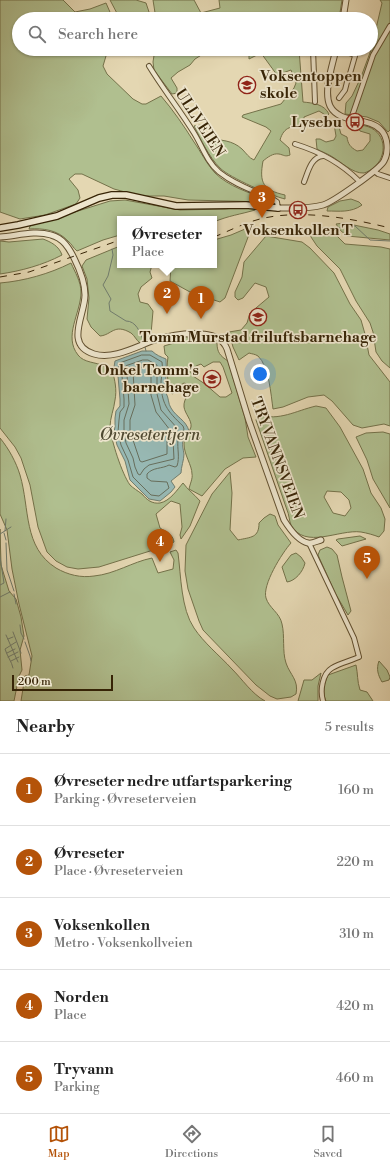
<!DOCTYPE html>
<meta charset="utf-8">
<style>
:root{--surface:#fff;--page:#f2f2f2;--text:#222;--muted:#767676;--line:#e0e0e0;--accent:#b45309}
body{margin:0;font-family:"Libre Bodoni",serif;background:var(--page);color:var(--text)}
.scale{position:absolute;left:12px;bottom:10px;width:101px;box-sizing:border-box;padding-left:4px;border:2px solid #372406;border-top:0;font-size:11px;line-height:14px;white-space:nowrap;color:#372406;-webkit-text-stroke:3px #ede5cd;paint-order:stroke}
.you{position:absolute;left:260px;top:374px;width:14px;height:14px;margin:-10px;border:3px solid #fff;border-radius:50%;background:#1a73e8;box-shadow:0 0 0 6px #1a73e833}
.badge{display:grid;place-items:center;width:26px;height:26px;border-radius:50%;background:var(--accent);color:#fff;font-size:13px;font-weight:700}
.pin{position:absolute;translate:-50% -33px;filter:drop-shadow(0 1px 2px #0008)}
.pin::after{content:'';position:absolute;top:21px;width:14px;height:12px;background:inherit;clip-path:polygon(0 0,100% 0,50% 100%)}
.popup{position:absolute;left:117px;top:216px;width:100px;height:52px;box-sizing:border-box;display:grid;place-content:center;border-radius:0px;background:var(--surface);filter:drop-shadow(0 1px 3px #0005);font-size:13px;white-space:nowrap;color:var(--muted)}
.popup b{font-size:15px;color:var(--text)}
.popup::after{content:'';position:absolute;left:50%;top:100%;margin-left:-8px;border:8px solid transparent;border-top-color:var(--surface)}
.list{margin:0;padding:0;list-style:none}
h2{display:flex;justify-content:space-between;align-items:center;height:52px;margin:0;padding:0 16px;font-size:17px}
h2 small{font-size:13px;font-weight:400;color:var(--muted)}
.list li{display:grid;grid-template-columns:26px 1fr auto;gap:12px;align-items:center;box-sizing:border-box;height:72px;padding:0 16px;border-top:1px solid var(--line)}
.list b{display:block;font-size:15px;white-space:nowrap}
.list p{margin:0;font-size:13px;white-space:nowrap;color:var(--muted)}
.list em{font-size:13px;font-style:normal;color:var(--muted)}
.icon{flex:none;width:22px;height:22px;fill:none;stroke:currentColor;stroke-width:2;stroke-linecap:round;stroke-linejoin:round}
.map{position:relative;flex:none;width:390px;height:701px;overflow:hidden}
.search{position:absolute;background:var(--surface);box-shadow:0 1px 3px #0004;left:12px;right:12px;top:12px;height:44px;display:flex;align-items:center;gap:10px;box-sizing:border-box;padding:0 14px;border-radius:22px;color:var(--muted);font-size:15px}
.sheet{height:412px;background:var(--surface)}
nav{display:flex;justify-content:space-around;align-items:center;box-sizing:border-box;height:56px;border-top:1px solid var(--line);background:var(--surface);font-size:11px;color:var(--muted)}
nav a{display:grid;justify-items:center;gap:2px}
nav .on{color:var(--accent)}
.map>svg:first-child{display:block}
.green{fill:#b0bf8f;stroke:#74724a;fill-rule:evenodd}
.water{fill:#97b8b3;stroke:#717d6e}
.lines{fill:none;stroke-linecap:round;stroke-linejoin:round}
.shore{stroke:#676e5c;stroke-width:1}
.stream{stroke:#717d6e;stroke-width:1}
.minor-casing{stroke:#625131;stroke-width:6}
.tertiary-casing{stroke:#625131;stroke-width:7}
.secondary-casing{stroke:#372406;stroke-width:8}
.minor{stroke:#ede5cd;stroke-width:4}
.tertiary{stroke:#ede5cd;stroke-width:5}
.secondary{stroke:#ede5cd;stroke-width:5.5}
.rail{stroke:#372406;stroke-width:1;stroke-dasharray:7 7;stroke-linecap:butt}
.labels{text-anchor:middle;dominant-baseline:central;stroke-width:3.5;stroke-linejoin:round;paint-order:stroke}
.poi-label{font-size:15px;font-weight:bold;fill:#372406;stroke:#ede5cd;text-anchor:end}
.street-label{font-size:15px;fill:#372406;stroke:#ede5cd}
.water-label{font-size:16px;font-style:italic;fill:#4f4931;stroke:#ede5cd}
</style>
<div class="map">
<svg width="390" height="701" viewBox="0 0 390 701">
<rect width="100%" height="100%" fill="#e4d7b2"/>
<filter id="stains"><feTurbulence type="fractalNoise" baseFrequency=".005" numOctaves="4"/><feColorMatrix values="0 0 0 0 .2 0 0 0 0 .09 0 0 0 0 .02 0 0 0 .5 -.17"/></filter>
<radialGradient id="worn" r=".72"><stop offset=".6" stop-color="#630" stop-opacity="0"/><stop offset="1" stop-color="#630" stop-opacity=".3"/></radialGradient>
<path class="green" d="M0,0H63L75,12L90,9L106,3L113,19H19V49H107L106,56L103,66L107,74L133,99L142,104H146L161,96C173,110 184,126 194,142C201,152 206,163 215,173C228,186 249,193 267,199V202L188,200L164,196H140L114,189L82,174H75L69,179L78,190L80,198L76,204L45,215L20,219L0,212Z
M110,0H136L146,3L149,12L148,19H120Z
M153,0H194L201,13L220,8L219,0H342L339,19H330L324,17L320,19H252L245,16L236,19H156Z
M380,0H390V130L388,132L379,122L367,117L345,114L346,103L352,96L361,77L371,50L382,3Z
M155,49H222L220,52L203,54L195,59L190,65L178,72L171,78L177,88V93L172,94L154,70L153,62Z
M249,49H299L303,102C313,103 324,104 329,114L327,116L319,111L304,117V124C292,127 284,126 280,140L289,148L290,155C285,157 284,155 279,154C273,153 268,157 263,161C259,183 263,190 285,195V199C272,196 230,178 220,168C209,157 201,140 194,126L201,125L205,130L208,139C221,140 232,140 242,149C246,153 249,158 254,160L271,131L266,127L242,117L243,115L281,104L294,88L296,83L291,70L277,75L261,53L249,59Z
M335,123L339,127L341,134L347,137C348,144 350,147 357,151L363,150L370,141V134L360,131L359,129L360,125C384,127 390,151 375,167C372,169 368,172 364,173C353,174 340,161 331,156C326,153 322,152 317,149L316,139H320L326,142L334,140L336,136L334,124Z
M351,199L359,202L362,205C351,213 339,211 327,211L328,207L340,201Z
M125,200L180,210L225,209L257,206L255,210C242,214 227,216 214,222V219H120V235L103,240L77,251C73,248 72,244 68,241C58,230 43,228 29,229L30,226L110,201Z
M344,223L378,230L390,234V240L347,236L340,230L336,224Z
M320,227L333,232L345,244L381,247L390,249V368L382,361L376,352L373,332L370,323L356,301L340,269L317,246L311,237L310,230Z
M245,229L250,232L225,298L220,302L190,292L170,281L171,265H214V240L231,235Z
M266,236L302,242L310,248L334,273L350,304L361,320L365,334L369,355L390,382V426L384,424L362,428L353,425L332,401L324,395L308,397L283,407L273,409C271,395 269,366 258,356C255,354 252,354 249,353L239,360L233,347L229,332L241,330L247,323L250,313L269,297L266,287L255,283L243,298L238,300L235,297V292L242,277L244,262Z
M43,239C51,242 59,246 62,255C43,265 21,271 0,274V241L9,242Z
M120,246V265H152L150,272L152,278L141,287L138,294L140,302L148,304L153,311L151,334L148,339L140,343C136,340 135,336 131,333C114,323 112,335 100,336L91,327L87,319L89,298L87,279L82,266L86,260Z
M71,263C75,272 81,282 81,292C81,313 63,336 78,355C84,363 96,362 104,366C106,367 109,369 112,370C115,380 117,390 115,400C114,409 110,418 110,427C111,440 122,474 130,485C133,488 138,491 142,494C147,500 152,504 160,503C170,501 177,490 183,483C188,490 194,494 200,501L190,526L181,539L180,535L182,527L180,504L171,501L156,514L160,528C166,532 173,534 174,542L166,546L99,567L78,569L67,567L56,561L47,552L38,527L30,485L21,458L15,447L0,428V283C24,281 49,274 71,263Z
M187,335L189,342L217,343C217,352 220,356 228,361L245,418L248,437L256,457L243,458L225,469L202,496L189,489C190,484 193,478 192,474C192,465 184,455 184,444C184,437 189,433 191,427C192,420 185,414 184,407C183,398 192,393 187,384L184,383L179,386L177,391L172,394C167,381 166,371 168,357L165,354L164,346L174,343L178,336ZM213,362H220L223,367L232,393L226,397H220L205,384L193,376L190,371L196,366L201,364L204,367Z
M316,406L326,408L340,427L363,469L371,493L381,508L385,519L384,531L379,537C374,535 367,533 361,532C339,529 305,550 291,525C289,520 289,514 287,510L256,420L258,415C280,421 295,411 316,406ZM327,491L341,492L349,500L351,508L345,516L333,513L324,497Z
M383,432L390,434V508L373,479L367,460L356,437L366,433Z
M0,438C9,449 16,462 20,475C30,509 23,547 56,568C68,575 81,578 94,576C115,574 132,562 152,558L158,573L173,569L174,560L170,552L176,550L178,553C181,576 181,609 194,628C204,643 219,655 232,669C242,679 252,694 265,701H21L25,676L29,675L32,656L19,604L12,569L7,530L0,514Z
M230,472L232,493L230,530L238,540C251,537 259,538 259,523L264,518L270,514L275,516L278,525L291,543C282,553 262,585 266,598C269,608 280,613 282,624C285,636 282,651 286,663C290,675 299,680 296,694L291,697L277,699L270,696L256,685L203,630L199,621L188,589L185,571L186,545L212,494Z
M0,529L1,565L9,591L16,599L21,617L24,636L20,650L22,670L19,676L14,701H0Z
M360,536L366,539L342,546L336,540L338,539Z
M327,547L332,549L337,555L342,577L351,611L348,615L335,593L318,555L320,550Z
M296,553L301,557L305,563C303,572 295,581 287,582L282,567L291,555Z
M379,661L387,670L390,677L389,680L382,682C378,675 376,669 379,661Z
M356,665C358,674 357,681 360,690L367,692L373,701H326C322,692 324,684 328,675Z
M321,673L318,686V701H298L304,680H312Z"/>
<path class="water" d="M142,351H152C156,355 161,357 166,359C167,371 165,382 166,393C169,398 168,404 171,408C176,417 186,420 189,431C181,440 182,443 184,454C184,460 181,467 181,473L171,481L175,487L171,492L160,501L149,499L130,480L125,461L117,445L114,432L115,427V418L116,411L120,406V399L118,376L114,367L115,361Z"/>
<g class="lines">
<path class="shore" d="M142,355H150L162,362C163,369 162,374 161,381C161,403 167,411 183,426L184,429C183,433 178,436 178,440C177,449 180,457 177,466L175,467L169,465C162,469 153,467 147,474V478L151,481L167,482L169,488L159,496L151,495L133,477L128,460L121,445L118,432L119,420L120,412L124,407V399L122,376L118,364Z
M143,360H148L157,365V394L161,410L178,429L173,439L174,459L149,465L144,469L140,475L138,474L135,467L133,458L126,443L124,432V420L129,404L127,375L125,368L126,366Z
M146,366L151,370V395L156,412L170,430L167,438V454L142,462L140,461L130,431V420L135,405L133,371Z"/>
<path class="stream" d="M337,228L355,226L370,240L390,241
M317,233L334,229
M112,249L113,255L108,276L103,285L111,299L109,303L110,311L126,321C136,321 140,332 143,340
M145,347L146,351
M5,531L6,519
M4,533L6,540
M0,534L11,527
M6,543L7,570L14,591
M0,557L4,583L0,585
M14,594L16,604
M0,597L10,592
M20,625L21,633L24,639
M13,632L21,653
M6,635L18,662
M8,639L13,637
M25,642L30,656L31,661
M7,653L15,649
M8,657L18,652
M11,661L19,657
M13,668C12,662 7,656 5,649L16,642"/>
<defs>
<path id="minor" d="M313,49L315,102
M149,66C163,89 180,110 194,133C202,146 207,162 219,172C235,185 255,191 274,200L277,202L278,208
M331,75L346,78L349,77L355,56L353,54L346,52
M339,98L345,90L348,78
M351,119L373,55L390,26
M295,144C318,151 342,164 359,181
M374,171L378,174L390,178
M304,182C308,172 311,157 323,156
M309,543L354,638L359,657C350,661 340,663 332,668C322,674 320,691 323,701"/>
<path id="tertiary" d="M343,19L346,0
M278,208C292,208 309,209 323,205C333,202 379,170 384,161C389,152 388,137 381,130C368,116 340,125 330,106C323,91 333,64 336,49
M0,237C16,236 35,230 51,235C63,238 69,248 74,258C80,270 85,282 85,295C85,315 64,345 94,354C114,360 137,346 155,340C171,335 187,332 203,334C214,335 223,339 227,349L249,421L284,520C289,528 298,541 308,543C312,544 317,541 321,540"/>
<path id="secondary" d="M0,228L18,225L57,216L99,198L112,195H126L176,206L246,205L278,208"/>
</defs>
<use href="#minor" class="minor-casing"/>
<use href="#tertiary" class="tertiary-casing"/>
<use href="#secondary" class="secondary-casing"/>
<use href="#minor" class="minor"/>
<use href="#tertiary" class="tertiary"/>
<use href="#secondary" class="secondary"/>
<path class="rail" d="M214,237C229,231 244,223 260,219C300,209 350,218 390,228
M0,277L29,272L120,240"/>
</g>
<defs>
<symbol id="school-ring" viewBox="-11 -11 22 22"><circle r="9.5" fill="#ede5cd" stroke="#8f2418" stroke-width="1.5"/><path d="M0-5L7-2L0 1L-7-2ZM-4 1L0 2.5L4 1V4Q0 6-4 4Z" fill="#8f2418"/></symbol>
<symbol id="bus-ring" viewBox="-11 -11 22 22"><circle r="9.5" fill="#ede5cd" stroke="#8f2418" stroke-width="1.5"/><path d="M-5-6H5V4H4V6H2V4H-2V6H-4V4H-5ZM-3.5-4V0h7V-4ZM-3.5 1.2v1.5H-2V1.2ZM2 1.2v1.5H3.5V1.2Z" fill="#8f2418"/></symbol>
</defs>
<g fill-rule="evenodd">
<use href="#school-ring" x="237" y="75" width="20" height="20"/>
<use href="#bus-ring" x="345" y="112" width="20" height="20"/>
<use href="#bus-ring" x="288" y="200" width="20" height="20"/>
<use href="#school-ring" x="248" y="307" width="20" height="20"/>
<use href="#school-ring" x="202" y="369" width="20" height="20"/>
</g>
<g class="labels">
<g class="poi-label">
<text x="260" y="76" text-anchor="start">Voksentoppen<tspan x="260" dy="17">skole</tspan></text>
<text x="342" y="122">Lysebu</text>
<text x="298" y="230" text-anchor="middle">Voksenkollen T</text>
<text x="258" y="337" text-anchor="middle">Tomm Murstad friluftsbarnehage</text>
<text x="199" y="370">Onkel Tomm's<tspan x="199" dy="17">barnehage</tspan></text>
</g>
<g class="street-label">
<text transform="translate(200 123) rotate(57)">ULLVEIEN</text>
<text transform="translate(277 458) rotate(70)">TRYVANNSVEIEN</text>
</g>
<g class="water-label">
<text x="150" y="435">Øvresetertjern</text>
</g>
</g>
<rect width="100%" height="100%" filter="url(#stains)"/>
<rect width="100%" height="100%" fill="url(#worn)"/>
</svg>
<div class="scale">200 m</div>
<div class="you"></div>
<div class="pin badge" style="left:201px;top:319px">1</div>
<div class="pin badge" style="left:167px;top:314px">2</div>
<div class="popup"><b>Øvreseter</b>Place</div>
<div class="pin badge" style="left:262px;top:218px">3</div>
<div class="pin badge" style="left:160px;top:562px">4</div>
<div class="pin badge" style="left:367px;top:579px">5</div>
<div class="search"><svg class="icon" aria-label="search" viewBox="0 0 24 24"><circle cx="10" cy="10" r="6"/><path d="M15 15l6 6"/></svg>Search here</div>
</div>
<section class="sheet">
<h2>Nearby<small>5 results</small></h2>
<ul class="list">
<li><span class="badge">1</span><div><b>Øvreseter nedre utfartsparkering</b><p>Parking · Øvreseterveien</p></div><em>160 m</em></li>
<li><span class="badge">2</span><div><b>Øvreseter</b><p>Place · Øvreseterveien</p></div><em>220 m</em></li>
<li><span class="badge">3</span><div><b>Voksenkollen</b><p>Metro · Voksenkollveien</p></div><em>310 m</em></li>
<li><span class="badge">4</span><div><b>Norden</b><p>Place</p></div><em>420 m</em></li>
<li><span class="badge">5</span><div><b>Tryvann</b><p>Parking</p></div><em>460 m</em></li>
</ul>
</section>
<nav>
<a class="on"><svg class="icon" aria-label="map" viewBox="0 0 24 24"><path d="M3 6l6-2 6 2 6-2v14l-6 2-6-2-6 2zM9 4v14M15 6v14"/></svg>Map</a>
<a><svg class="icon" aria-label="directions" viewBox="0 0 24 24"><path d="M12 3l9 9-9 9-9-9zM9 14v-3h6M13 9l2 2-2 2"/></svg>Directions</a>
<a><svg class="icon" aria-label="saved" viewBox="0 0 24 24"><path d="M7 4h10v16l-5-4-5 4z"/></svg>Saved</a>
</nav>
